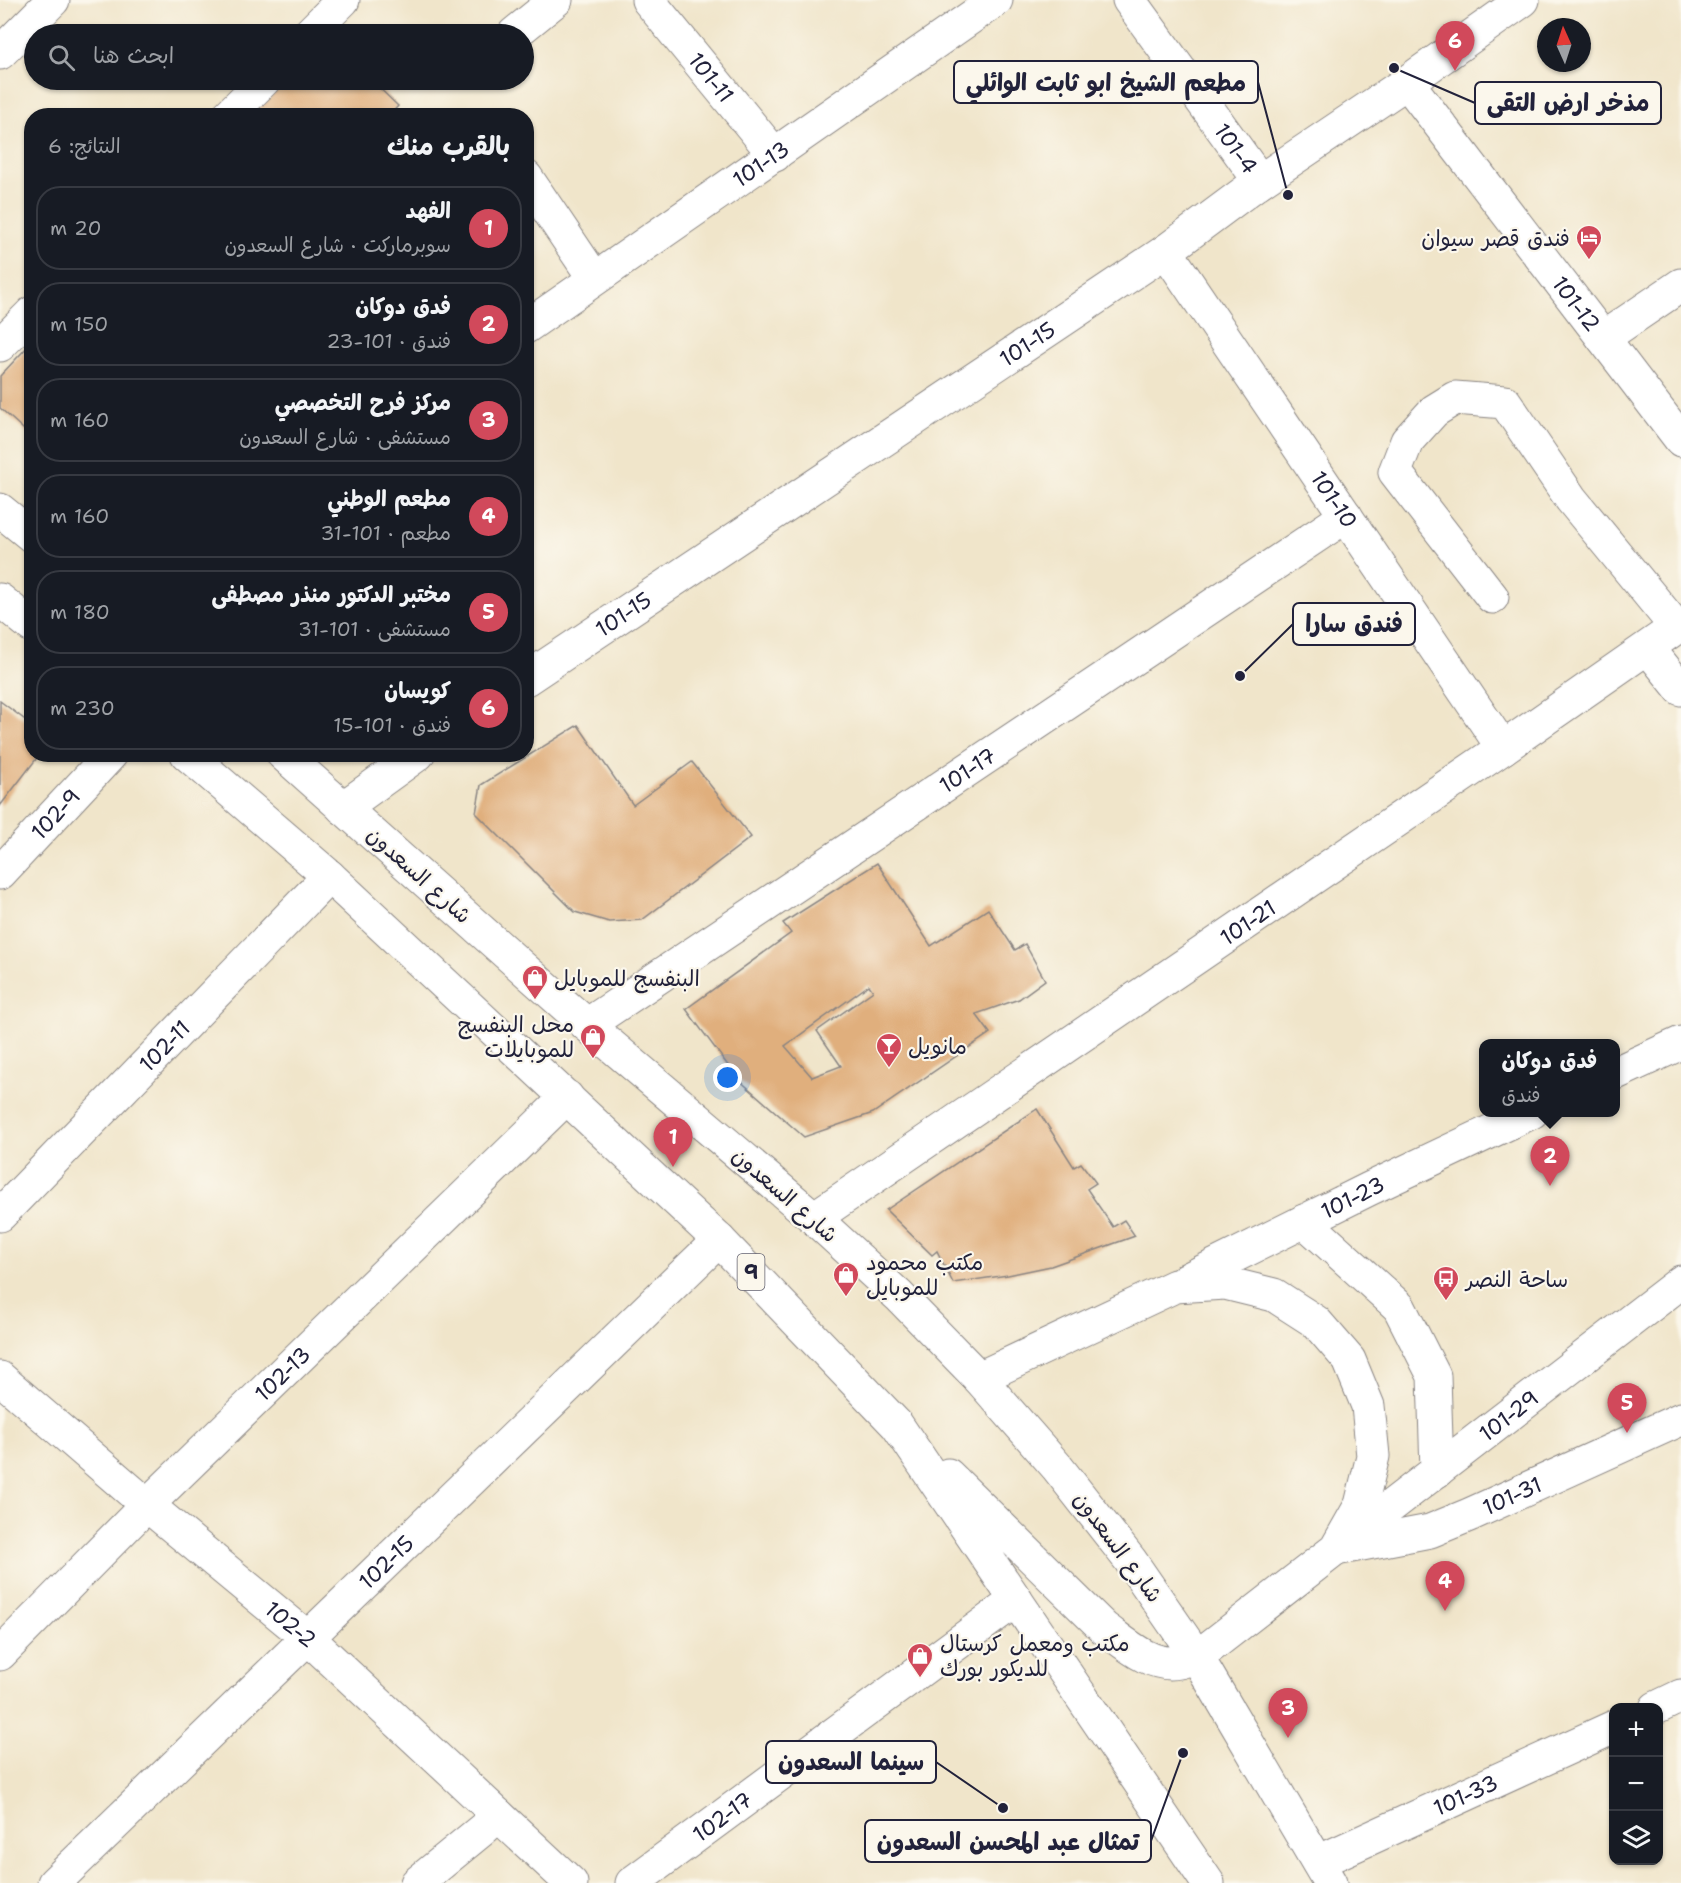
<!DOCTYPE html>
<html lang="ar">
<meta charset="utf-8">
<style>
:root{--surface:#171b24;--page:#20242c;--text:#f1f3f6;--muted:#9ea1a6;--line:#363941;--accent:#d1495b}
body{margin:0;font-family:"Shantell Sans","Playpen Sans Arabic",sans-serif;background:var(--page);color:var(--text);direction:rtl}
.controls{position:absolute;right:18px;bottom:18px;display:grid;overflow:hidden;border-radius:12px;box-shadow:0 2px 4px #0004}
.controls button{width:54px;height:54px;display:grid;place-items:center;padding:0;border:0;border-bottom:2px solid var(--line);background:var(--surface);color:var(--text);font:30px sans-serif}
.compass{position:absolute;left:1537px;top:18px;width:54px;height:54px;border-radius:50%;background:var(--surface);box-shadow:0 2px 4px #0004;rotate:357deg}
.you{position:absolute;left:728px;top:1078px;width:21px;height:21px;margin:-15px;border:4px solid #fff;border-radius:50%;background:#1a73e8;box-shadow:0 0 0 9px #1a73e833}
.badge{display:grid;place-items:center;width:39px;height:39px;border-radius:50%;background:var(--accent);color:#fff;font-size:20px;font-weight:700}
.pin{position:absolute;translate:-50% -50px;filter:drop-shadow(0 2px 3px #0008)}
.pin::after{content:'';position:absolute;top:32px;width:21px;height:18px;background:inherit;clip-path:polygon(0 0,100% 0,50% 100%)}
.popup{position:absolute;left:1479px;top:1039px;width:141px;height:78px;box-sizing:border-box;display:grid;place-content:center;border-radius:12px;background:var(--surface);filter:drop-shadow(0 2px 4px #0005);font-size:20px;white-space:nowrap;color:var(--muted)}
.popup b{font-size:22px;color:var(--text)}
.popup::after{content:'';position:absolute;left:50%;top:100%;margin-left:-12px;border:12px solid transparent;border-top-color:var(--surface)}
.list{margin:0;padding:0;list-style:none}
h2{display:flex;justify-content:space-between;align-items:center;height:78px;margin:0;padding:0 24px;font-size:26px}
h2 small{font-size:20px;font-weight:400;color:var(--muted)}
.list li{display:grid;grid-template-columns:39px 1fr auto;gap:18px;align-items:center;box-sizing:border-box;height:84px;margin:0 12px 12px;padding:0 12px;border:2px solid var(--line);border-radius:24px}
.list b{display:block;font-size:22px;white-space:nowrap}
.list p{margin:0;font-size:20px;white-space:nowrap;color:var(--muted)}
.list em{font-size:20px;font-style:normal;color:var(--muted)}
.icon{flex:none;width:33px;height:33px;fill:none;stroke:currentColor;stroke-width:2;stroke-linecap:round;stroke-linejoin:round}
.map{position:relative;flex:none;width:1681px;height:1883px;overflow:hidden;direction:ltr}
.search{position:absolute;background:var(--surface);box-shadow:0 2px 4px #0004;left:24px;top:24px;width:510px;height:66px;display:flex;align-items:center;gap:15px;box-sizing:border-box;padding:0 21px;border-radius:33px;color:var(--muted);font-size:22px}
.panel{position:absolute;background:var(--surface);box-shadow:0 2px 4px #0004;left:24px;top:108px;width:510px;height:654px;border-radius:24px;direction:rtl}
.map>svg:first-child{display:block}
.building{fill:#e0af7d;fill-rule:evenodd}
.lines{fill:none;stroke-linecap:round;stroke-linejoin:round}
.minor-casing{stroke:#898482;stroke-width:35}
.major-casing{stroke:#898482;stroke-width:35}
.minor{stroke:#fff;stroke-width:33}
.major{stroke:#fff;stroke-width:33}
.labels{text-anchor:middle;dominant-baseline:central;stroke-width:4.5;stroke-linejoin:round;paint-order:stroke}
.shield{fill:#fbf7ec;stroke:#636270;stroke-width:1.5}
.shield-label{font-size:21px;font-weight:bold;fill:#22223b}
.street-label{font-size:22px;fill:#22223b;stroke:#fbf7ec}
.poi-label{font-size:22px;fill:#22223b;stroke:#fbf7ec;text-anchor:start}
.leader{fill:none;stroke:#22223b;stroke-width:2}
.callout-dot{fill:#22223b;stroke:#fbf7ec;stroke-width:2}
.callout{fill:#fbf7ec;stroke:#22223b;stroke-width:2}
.callout-label{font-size:24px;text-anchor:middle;font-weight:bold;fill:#22223b}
</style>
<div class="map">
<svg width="1681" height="1883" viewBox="0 0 1681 1883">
<rect width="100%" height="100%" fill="#fbf7ec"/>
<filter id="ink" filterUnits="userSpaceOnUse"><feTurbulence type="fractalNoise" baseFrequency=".0167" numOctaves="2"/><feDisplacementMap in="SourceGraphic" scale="12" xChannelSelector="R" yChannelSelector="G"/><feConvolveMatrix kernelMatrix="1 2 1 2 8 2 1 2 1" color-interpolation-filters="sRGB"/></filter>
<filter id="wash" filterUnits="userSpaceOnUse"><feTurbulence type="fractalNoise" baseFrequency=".008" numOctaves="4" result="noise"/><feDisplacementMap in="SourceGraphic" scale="24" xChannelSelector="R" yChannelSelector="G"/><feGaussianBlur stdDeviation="1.35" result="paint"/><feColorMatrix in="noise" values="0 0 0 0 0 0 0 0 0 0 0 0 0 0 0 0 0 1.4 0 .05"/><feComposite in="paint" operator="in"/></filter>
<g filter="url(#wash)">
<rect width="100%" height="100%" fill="#f0e5ca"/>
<g id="blocks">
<path class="building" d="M286,80H371L398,106L389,116H251Z
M32,342V437L0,408V376Z
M0,701L32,725V754H40L0,806Z
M578,725L633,805L692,762L751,837L642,920L609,922L575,912L476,813L481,785Z
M877,863L931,946L988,909L1015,950L1025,944L1045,980L1019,999L976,1014L990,1033L873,1113L804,1137L738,1079L686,1009L791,933L783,923ZM869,985L873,991L817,1031L841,1066L812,1077L785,1046Z
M1037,1109L1074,1167L1081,1163L1096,1183L1087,1189L1113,1227L1124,1220L1135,1236L1051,1266L1008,1275L953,1283L937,1251L932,1255L886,1210Z"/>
</g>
</g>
<g filter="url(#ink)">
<use href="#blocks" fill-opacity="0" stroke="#898482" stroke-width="1.5"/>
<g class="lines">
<defs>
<g id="minor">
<path id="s1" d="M648,0L775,155"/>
<path id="s2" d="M1129,0L1260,181"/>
<path d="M309,34L343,0"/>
<path d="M514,34L556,0"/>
<path d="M0,53L53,0"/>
<path id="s3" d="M1407,82L1681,440"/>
<path d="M228,116L264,80"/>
<path d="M526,177L594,278"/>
<path id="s4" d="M1166,251L1503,748"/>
<path id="s5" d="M526,327L996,0"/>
<path d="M1603,338L1681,285"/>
<path d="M0,345L32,313"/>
<path d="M1492,597L1395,472L1407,441L1434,411L1455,398L1505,402L1571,499L1676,627"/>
<path d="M1648,648L1681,689"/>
<path id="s6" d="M526,679L1166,251L1260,181L1407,82L1523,0"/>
<path d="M343,808L418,754"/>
<path id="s7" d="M0,873L111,754"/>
<path id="s8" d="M587,1025L1346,516"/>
<path d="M1616,1073L1681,1043"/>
<path id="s9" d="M0,1215L329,876"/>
<path id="s10" d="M814,1218L1503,748L1681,624"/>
<path d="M1304,1221L1399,1307L1434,1376L1437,1471"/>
<path id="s11" d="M1186,1280L1369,1189L1532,1112"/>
<path id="s12" d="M0,1378L147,1505L308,1638L571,1883"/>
<path d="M979,1378L1175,1286L1225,1283L1274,1295L1316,1322L1349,1360L1368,1406L1373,1456L1361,1505L1336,1549L1197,1657"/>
<path id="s13" d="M1347,1540L1681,1282"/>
<path id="s14" d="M1341,1548L1430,1531L1469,1515L1681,1419"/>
<path id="s15" d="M0,1654L147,1505L567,1097"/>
<path d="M1656,1708L1681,1696"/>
<path id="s16" d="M1318,1862L1614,1727"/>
<path id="s17" d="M54,1883L719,1240"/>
<path d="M417,1883L483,1829L498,1815"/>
<path id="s18" d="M632,1883L1016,1600"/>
</g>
<path id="major" d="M0,510L32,536
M0,600L32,626
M187,754L329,876L719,1240L897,1425L1208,1883
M283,754L587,1025L814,1218L899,1296L979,1378L1057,1467L1130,1560L1197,1657L1330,1883
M948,1475L1104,1628C1125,1643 1151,1668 1179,1662C1185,1661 1191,1658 1197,1657"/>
</defs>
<use href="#minor" class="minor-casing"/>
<use href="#major" class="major-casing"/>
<use href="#minor" class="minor"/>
<use href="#major" class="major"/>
</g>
</g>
<defs>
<symbol id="hotel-pin" viewBox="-11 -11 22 30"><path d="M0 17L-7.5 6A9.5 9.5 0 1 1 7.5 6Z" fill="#d1495b" stroke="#fbf7ec"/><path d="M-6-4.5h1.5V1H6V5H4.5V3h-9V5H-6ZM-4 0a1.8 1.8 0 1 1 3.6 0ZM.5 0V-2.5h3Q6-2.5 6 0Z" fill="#fff"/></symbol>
<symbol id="shop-pin" viewBox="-11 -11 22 30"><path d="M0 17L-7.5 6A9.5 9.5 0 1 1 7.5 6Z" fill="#d1495b" stroke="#fbf7ec"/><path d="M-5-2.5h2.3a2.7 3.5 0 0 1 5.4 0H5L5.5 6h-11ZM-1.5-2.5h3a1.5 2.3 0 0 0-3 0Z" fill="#fff"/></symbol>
<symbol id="bar-pin" viewBox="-11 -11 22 30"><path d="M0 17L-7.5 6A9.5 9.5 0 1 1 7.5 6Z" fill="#d1495b" stroke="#fbf7ec"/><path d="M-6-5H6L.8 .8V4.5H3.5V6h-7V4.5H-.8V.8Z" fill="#fff"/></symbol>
<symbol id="bus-pin" viewBox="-11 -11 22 30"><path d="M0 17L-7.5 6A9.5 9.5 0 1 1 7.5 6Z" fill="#d1495b" stroke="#fbf7ec"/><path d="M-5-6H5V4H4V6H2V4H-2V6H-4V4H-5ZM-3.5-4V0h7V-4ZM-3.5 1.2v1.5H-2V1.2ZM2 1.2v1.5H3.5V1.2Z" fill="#fff"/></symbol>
</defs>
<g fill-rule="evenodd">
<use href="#hotel-pin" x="1574" y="223" width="30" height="40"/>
<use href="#shop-pin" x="520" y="963" width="30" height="40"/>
<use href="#shop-pin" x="578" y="1022" width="30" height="40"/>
<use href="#bar-pin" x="874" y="1031" width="30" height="40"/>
<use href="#shop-pin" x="831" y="1260" width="30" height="40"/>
<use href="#bus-pin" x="1431" y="1264" width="30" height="40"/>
<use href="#shop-pin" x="905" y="1641" width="30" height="40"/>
</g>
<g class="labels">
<rect class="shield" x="737.5" y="1254" width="27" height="36" rx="4.5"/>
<g class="shield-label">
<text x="751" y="1272">9</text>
</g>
<g class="street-label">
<text stroke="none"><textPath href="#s1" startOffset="100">101-11</textPath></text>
<text stroke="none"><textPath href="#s2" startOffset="183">101-4</textPath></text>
<text stroke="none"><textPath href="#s5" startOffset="286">101-13</textPath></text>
<text stroke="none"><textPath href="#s3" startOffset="279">101-12</textPath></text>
<text stroke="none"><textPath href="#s6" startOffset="603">101-15</textPath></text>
<text stroke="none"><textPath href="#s4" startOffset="300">101-10</textPath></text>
<text stroke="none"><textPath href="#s6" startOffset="117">101-15</textPath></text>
<text stroke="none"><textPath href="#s8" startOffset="458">101-17</textPath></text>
<text stroke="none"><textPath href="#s7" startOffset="81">102-9</textPath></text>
<text transform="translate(419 875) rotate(42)">شارع السعدون</text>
<text stroke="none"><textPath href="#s10" startOffset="525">101-21</textPath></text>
<text stroke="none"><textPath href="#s9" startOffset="236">102-11</textPath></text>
<text transform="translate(785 1195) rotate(41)">شارع السعدون</text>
<text stroke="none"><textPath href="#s11" startOffset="186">101-23</textPath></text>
<text stroke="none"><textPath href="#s15" startOffset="398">102-13</textPath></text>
<text stroke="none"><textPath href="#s13" startOffset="204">101-29</textPath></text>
<text stroke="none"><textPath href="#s14" startOffset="180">101-31</textPath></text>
<text transform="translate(1118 1547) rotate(53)">شارع السعدون</text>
<text stroke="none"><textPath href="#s17" startOffset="462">102-15</textPath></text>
<text stroke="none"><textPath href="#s12" startOffset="381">102-2</textPath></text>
<text stroke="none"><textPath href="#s16" startOffset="162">101-33</textPath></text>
<text stroke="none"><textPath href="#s18" startOffset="112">102-17</textPath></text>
</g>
<g class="poi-label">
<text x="1570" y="238" text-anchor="end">فندق قصر سيوان</text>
<text x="554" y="978">البنفسج للموبايل</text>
<text x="574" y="1024" text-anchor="end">محل البنفسج<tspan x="574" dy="25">للموبايلات</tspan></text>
<text x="908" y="1046">مانويل</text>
<text x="866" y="1262">مكتب محمود<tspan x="866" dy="25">للموبايل</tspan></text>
<text x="1466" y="1279">ساحة النصر</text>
<text x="940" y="1643">مكتب ومعمل كرستال<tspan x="940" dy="25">للديكور بورك</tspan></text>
</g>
</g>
<path class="leader" d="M1288 195L1258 82M1394 68L1475 103M1240 676L1293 624M1003 1808L936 1762M1183 1753L1151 1841"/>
<g class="callout-dot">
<circle cx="1288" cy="195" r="6"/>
<circle cx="1394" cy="68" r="6"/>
<circle cx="1240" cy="676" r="6"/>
<circle cx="1003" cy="1808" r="6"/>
<circle cx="1183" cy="1753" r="6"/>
</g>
<g class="callout">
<rect x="954" y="61" width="304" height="42" rx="6"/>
<rect x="1475" y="82" width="186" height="42" rx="6"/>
<rect x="1293" y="603" width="122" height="42" rx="6"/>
<rect x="766" y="1741" width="170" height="42" rx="6"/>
<rect x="865" y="1820" width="286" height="42" rx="6"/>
</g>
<g class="callout-label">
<text x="1106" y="91">مطعم الشيخ ابو ثابت الوائلي</text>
<text x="1568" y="111">مذخر ارض التقى</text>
<text x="1354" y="632">فندق سارا</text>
<text x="851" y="1770">سينما السعدون</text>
<text x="1008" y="1850">تمثال عبد المحسن السعدون</text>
</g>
</svg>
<div class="controls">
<button>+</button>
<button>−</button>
<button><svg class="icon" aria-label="layers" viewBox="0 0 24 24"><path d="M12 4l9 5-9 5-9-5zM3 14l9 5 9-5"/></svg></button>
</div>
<svg class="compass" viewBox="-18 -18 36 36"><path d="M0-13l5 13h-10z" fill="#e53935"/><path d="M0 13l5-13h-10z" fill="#9ea1a6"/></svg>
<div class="you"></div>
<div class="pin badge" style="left:673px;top:1167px">1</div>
<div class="pin badge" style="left:1550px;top:1186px">2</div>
<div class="popup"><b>فدق دوكان</b>فندق</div>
<div class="pin badge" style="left:1288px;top:1738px">3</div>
<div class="pin badge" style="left:1445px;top:1611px">4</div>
<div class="pin badge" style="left:1627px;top:1433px">5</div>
<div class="pin badge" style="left:1455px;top:71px">6</div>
<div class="search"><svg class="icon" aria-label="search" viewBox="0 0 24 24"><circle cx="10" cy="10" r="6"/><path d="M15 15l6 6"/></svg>ابحث هنا</div>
<section class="panel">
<h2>بالقرب منك<small>النتائج: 6</small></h2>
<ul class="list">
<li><span class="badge">1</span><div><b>الفهد</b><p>سوبرماركت · شارع السعدون</p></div><em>20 m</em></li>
<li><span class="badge">2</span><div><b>فدق دوكان</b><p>فندق · 101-23</p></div><em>150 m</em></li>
<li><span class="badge">3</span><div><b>مركز فرح التخصصي</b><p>مستشفى · شارع السعدون</p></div><em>160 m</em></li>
<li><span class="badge">4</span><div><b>مطعم الوطني</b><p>مطعم · 101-31</p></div><em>160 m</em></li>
<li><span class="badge">5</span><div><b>مختبر الدكتور منذر مصطفى</b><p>مستشفى · 101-31</p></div><em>180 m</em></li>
<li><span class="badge">6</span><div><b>كويسان</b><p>فندق · 101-15</p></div><em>230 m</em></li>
</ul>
</section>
</div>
